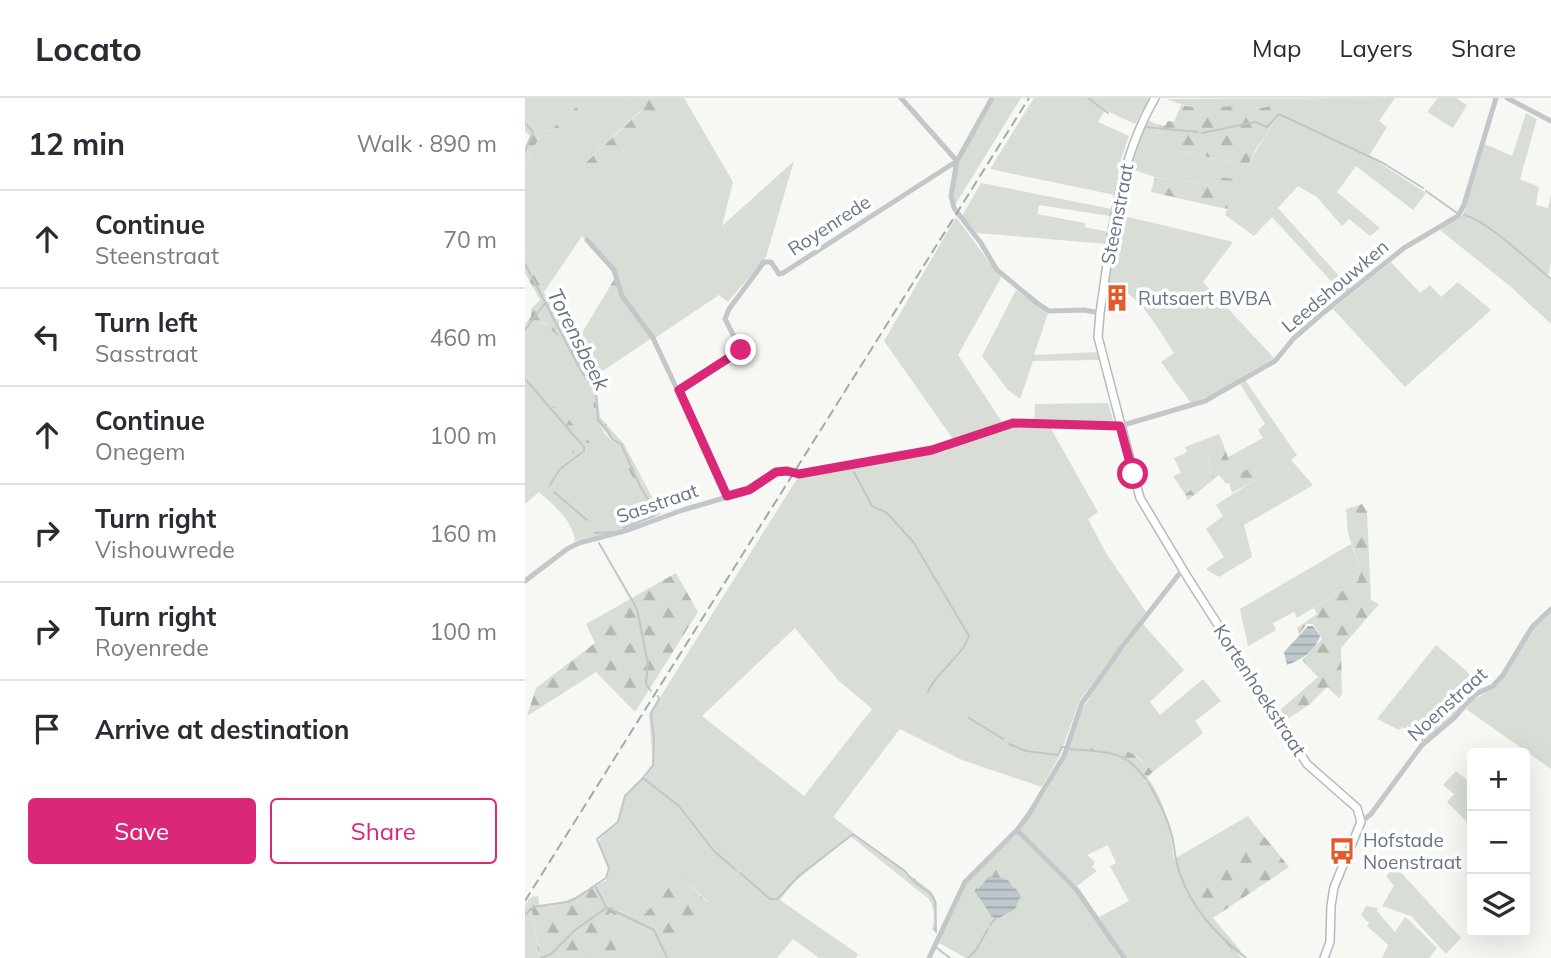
<!DOCTYPE html>
<meta charset="utf-8">
<style>
:root{--surface:#fff;--page:#f7f7f7;--text:#2b2b33;--muted:#7c7c81;--line:#e1e1e2;--accent:#db2777}
body{margin:0;font-family:Mulish,sans-serif;background:var(--page);color:var(--text)}
.controls{position:absolute;right:21px;bottom:21px;display:grid;overflow:hidden;border-radius:7px;box-shadow:0 7px 28px #0002}
.controls button{width:63px;height:63px;display:grid;place-items:center;padding:0;border:0;border-bottom:2px solid var(--line);background:var(--surface);color:var(--text);font:35px sans-serif}
.stop{position:absolute;width:21px;height:21px;margin:-16px;border:5px solid #db2777;border-radius:50%;background:#fff}
.stop.end{background:#db2777;border-color:#fff;box-shadow:0 2px 7px #0008}
.list{margin:0;padding:0;list-style:none}
h2{display:flex;justify-content:space-between;align-items:center;height:91px;margin:0;padding:0 28px;font-size:30px}
h2 small{font-size:23px;font-weight:400;color:var(--muted)}
.list li{display:grid;grid-template-columns:46px 1fr auto;gap:21px;align-items:center;box-sizing:border-box;height:98px;padding:0 28px;border-top:2px solid var(--line)}
.list b{display:block;font-size:26px;white-space:nowrap}
.list p{margin:0;font-size:23px;white-space:nowrap;color:var(--muted)}
.list em{font-size:23px;font-style:normal;color:var(--muted)}
.actions{display:flex;gap:14px;padding:21px 28px}
.actions a{flex:1;padding:16px 0;border:2px solid var(--accent);border-radius:7px;text-align:center;font-size:24px;color:var(--accent)}
.actions .main{background:var(--accent);color:#fff}
.icon{flex:none;width:38px;height:38px;fill:none;stroke:currentColor;stroke-width:2;stroke-linecap:round;stroke-linejoin:round}
.map{position:relative;flex:none;width:1026px;height:860px;overflow:hidden}
header{display:flex;align-items:center;gap:42px;box-sizing:border-box;height:98px;padding:0 35px;background:var(--surface);border-bottom:2px solid var(--line)}
header strong{font-size:33px}
nav{display:flex;gap:38px;margin-inline-start:auto;font-size:24px}
main{display:flex}
aside{flex:1;background:var(--surface)}
.map>svg:first-child{display:block}
.grass{fill:#d8ded5;fill-rule:evenodd}
.forest{fill:url(#forest-firs)}
.water{fill:url(#water-rules)}
.lines{fill:none;stroke-linecap:round;stroke-linejoin:round}
.stream{stroke:#bdc7cc;stroke-width:2}
.secondary-casing{stroke:#b5babf;stroke-width:10}
.street{stroke:#c3c7ca;stroke-width:5}
.secondary{stroke:#fff;stroke-width:7}
.rail{stroke:#a3a9af;stroke-width:2;stroke-dasharray:10 5;stroke-linecap:butt}
.route{stroke:#db2777;stroke-width:9}
.labels{text-anchor:middle;dominant-baseline:central;stroke-width:7;stroke-linejoin:round;paint-order:stroke}
.street-label{font-size:19px;fill:#667685;stroke:#fff}
.poi-label{font-size:19px;fill:#667685;stroke:#fff;text-anchor:start}
.water-label{font-size:21px;font-style:italic;fill:#627781;stroke:#fff}
</style>
<header>
<strong>Locato</strong>
<nav><a>Map</a><a>Layers</a><a>Share</a></nav>
</header>
<main>
<aside>
<h2>12 min<small>Walk · 890 m</small></h2>
<ul class="list">
<li><svg class="icon" aria-label="ahead" viewBox="0 0 24 24"><path d="M12 20V5M6 11l6-6 6 6"/></svg><div><b>Continue</b><p>Steenstraat</p></div><em>70 m</em></li>
<li><svg class="icon" aria-label="left" viewBox="0 0 24 24"><path d="M17 20v-9H6M10 6l-5 5 5 5"/></svg><div><b>Turn left</b><p>Sasstraat</p></div><em>460 m</em></li>
<li><svg class="icon" aria-label="ahead" viewBox="0 0 24 24"><path d="M12 20V5M6 11l6-6 6 6"/></svg><div><b>Continue</b><p>Onegem</p></div><em>100 m</em></li>
<li><svg class="icon" aria-label="right" viewBox="0 0 24 24"><path d="M7 20v-9h11M14 6l5 5-5 5"/></svg><div><b>Turn right</b><p>Vishouwrede</p></div><em>160 m</em></li>
<li><svg class="icon" aria-label="right" viewBox="0 0 24 24"><path d="M7 20v-9h11M14 6l5 5-5 5"/></svg><div><b>Turn right</b><p>Royenrede</p></div><em>100 m</em></li>
<li><svg class="icon" aria-label="arrive" viewBox="0 0 24 24"><path d="M6 21V4h12l-3 4 3 4H6"/></svg><div><b>Arrive at destination</b></div></li>
</ul>
<div class="actions"><a class="main">Save</a><a>Share</a></div>
</aside>
<div class="map">
<svg width="1026" height="860" viewBox="0 0 1026 860">
<defs>
<pattern id="forest-firs" width="22" height="20" patternUnits="userSpaceOnUse" patternTransform="scale(1.75)"><rect width="22" height="20" fill="#d8ded5"/><path d="M5 1l3.5 6h-7zM16 11l3.5 6h-7z" fill="#b3b9b2"/></pattern>
<pattern id="water-rules" width="6" height="5" patternUnits="userSpaceOnUse" patternTransform="scale(1.75)"><rect width="6" height="5" fill="#bdc7cc"/><path d="M0 2.5h6" fill="none" stroke="#9da6ab"/></pattern>
</defs>
<rect width="100%" height="100%" fill="#f7f7f4"/>
<path class="grass" d="M0,0H61L25,33L14,32L0,20Z
M79,0H101L116,12L54,71L31,49Z
M150,0H159L208,84L197,128L269,63L241,159L203,204L194,197L130,240L99,198L90,171L57,138L19,194L0,153V69L14,39L63,87Z
M469,0H496L430,107C421,70 452,31 469,0Z
M509,0H625L610,26L580,12L573,24L604,38L595,64L590,97L465,71Z
M870,0L854,23L862,29L844,58L901,95L888,112L831,68L812,94L855,130L845,138L824,121L817,128L792,99L773,88L753,110L825,190L818,196L747,119L729,138L700,117C714,81 733,49 754,16L759,13L732,11L730,4C699,11 672,14 642,1Z
M913,0H931L942,7L928,30L902,14Z
M1001,15L1012,21L995,81L1014,89L1011,107L1023,110L1026,96V164L1023,180L1026,182V226L986,189L915,132L938,117L960,46L987,58Z
M622,22L632,26L631,33L640,36L643,51L718,66L710,81L686,87L630,79L603,70Z
M456,85L587,111L585,118L514,107L512,116L560,125V129L583,134L581,146L452,135L437,118Z
M595,117L708,144L678,184L749,260L684,298L666,305L636,264L649,255C633,230 613,194 584,185Z
M431,119L476,180L433,257L481,330L525,329L573,414L563,421L581,455L621,514L555,602L534,659L517,689L437,662L375,631L308,719L329,735L269,784L255,802L333,856L331,860H294L268,841L252,860H146L183,803L154,778L116,820L84,809L72,787L81,783L84,773C77,749 63,744 91,728L98,703L109,687L120,680L128,666L124,617L273,379L423,353L428,341L359,243ZM270,530L313,582L347,611L279,698L177,618Z
M866,164L895,195L905,187L916,199L933,184L966,212L880,289L808,211Z
M93,191L127,240L70,278L62,272L54,247Z
M491,192L523,215L509,257L573,254L574,262L508,263L495,301L483,292L457,258Z
M15,224L28,231L40,244L69,298L68,316L80,336L91,347L112,388L119,384L136,416L90,433L50,443C47,421 29,408 14,394L0,406V226L5,233Z
M720,282L772,357L766,362L788,387L719,427L727,459L694,479L682,472V470L699,459L681,431L698,418L691,407L731,381L709,378L703,359L738,340L733,332L740,326L715,286Z
M583,305L589,325L509,323L510,306Z
M694,336L699,348L683,358L687,379L660,396L648,378L656,375L649,360L662,354L660,349Z
M826,446L835,470L833,483L772,520L769,514L748,525L751,532L723,548L715,511Z
M1026,513V671L941,611L947,603L974,586L1008,530Z
M618,526L659,572L625,604L635,617L678,581L696,603L670,623L678,635L628,674L612,658L546,644L558,610L572,587Z
M911,547L939,571L958,591L898,644L877,629L874,632L852,621Z
M544,652C562,653 585,652 602,662C636,682 645,724 649,761L723,718L738,737L667,786L680,822L717,860H600L574,819L604,803L585,768L591,765L583,747L562,757L570,764L567,769L572,773L552,788L495,732L522,692Z
M931,673L947,686V729L922,704L929,696L918,687Z
M493,735L547,789L572,822L595,860H441L414,845L443,783L511,798L475,752Z
M871,769L936,840L921,856L886,818L857,808L869,788L861,778Z
M5,799L14,860H0V807Z
M841,808L853,810L852,813L870,834L880,819L884,822L912,850L904,860H857L863,847L842,828L844,825L836,817Z
M86,815L123,833L141,860H95L75,819Z"/>
<path class="forest" d="M61,0H79L31,49L54,71L116,13L101,0H150L63,87L14,39L0,69V49L5,38L0,33V20L14,32L25,33Z
M730,4L732,11L750,7L759,13L754,16L731,51L702,111L626,94L630,79L685,87L689,79L710,81L718,66L643,51L640,36L631,33L632,26L640,28L643,23L649,24L656,7C682,12 705,9 730,4Z
M0,153L19,194L49,248L90,180L93,191L54,247L62,272L70,278L66,281L72,293L75,319L99,346L119,384L112,388L91,347L71,323L68,316L69,298L40,244L19,225L15,224L5,233L0,226L6,219V211L15,202L0,175Z
M29,309L41,319L69,349L61,361L55,360L47,354L52,349L47,339L34,333L32,323L25,317L24,312Z
M699,348L709,377L726,370L731,381L707,395L704,385L701,386L694,377L663,402L660,396L687,379L683,357Z
M837,406L842,414L846,502L854,506L816,550L817,596L814,600L802,589L785,606L760,623L755,612L793,579L777,562L797,541L788,526H782L774,536L772,530L792,516L789,510L833,483L835,470L823,435L821,411Z
M151,475L173,514L110,614L71,574L2,618L11,590L70,545L61,526Z
M546,644C587,648 598,643 628,674L622,679L601,661L576,654L544,652Z
M329,736L406,793L412,805L411,833L407,832C410,820 410,812 404,801L325,738Z
M738,737L764,769L688,820L716,853L712,857L680,822L659,789L667,786Z
M475,752L511,798L469,822L443,783Z
M154,778L183,804L146,860H141L123,833L86,815L76,819L95,860H14L5,799L13,798L14,807C35,811 55,798 72,787L84,809L116,820Z"/>
<path class="water" d="M783,528H788L795,538C791,552 776,562 762,567L759,554Z
M464,778L483,782L495,799L490,811L472,821L467,819L451,794Z"/>
<g class="lines">
<path class="stream" d="M563,0L583,15
M0,25L8,34L0,53
M620,29L673,34
M677,35L730,24L742,29L754,16L858,65L898,90
M901,93L932,115
M939,117C962,122 1006,165 1026,181
M0,166L56,273L71,295L73,322L83,333L87,341L96,346L116,390L132,416L129,418L99,430
M0,232L20,205
M0,281L59,349V353L35,371L25,387
M329,374L347,408L362,415L389,445L444,538C437,559 410,575 403,594
M29,394L62,422
M70,435L87,434
M74,445L112,511L123,566L121,586L126,593
M133,598L134,601L126,615L129,642L128,667L118,680L154,708L189,753L211,772
M444,620L478,641
M484,646L501,653L533,657L537,649H540
M545,651C565,653 589,652 605,664C611,669 616,676 621,681
M623,684C633,702 642,718 647,738C650,751 650,763 655,776C667,811 692,837 721,860
M215,775L245,801H252L274,778L328,736L380,773L387,782L406,796L410,803L411,834
M71,789L81,809L129,832L142,860
M0,817L8,809L42,804L51,800L81,780L84,770L72,741L93,724L100,698L118,680
M465,827L470,821
M412,850L425,860
M16,860L26,856L50,832L81,810
M443,860L451,852L463,831"/>
<defs>
<path id="secondary" d="M630,0C592,65 586,142 575,215L573,239L615,400L663,480L782,666L832,710L836,724L809,789L806,808L805,844L799,860"/>
</defs>
<use href="#secondary" class="secondary-casing"/>
<path class="street" d="M376,0L432,63
M467,0L432,63L426,98L429,110L456,145L472,172L512,205L524,213L559,212L575,215
M982,0L1026,23
M62,142L89,172L97,198L128,240L202,398
M154,292L216,252L200,221L204,211L239,164H246L254,176L258,175L432,63
M0,483L42,451L54,445L103,432L158,412L220,394L251,374L262,373L274,376L407,352L488,325L595,328L680,303L750,263L769,240L798,215L879,150L933,118L939,107L971,0
M836,724L846,716L897,647L929,620L943,604L953,595L968,588L978,577L1007,529L1026,511
M492,732L551,791L599,860
M404,860L440,784L492,732L504,716L539,658L557,605L597,549L658,471"/>
<use href="#secondary" class="secondary"/>
<path class="rail" d="M0,803L504,0"/>
</g>
<g class="lines">
<path class="route" d="M216,252L154,292L202,398L224,392L251,374L262,373L274,376L407,352L488,325L595,328L608,376"/>
</g>
<defs>
<symbol id="building-bare" viewBox="-9 -9 18 18"><path d="M-4-6H4V6H1V3H-1V6H-4ZM-2.5-4.3h1.7v1.8h-1.7ZM.8-4.3h1.7v1.8H.8ZM-2.5-1h1.7V.8h-1.7ZM.8-1h1.7V.8H.8Z" fill="#e45a28" stroke="#fff" stroke-width="2.5" paint-order="stroke"/></symbol>
<symbol id="bus-bare" viewBox="-9 -9 18 18"><path d="M-5-6H5V4H4V6H2V4H-2V6H-4V4H-5ZM-3.5-4V0h7V-4ZM-3.5 1.2v1.5H-2V1.2ZM2 1.2v1.5H3.5V1.2Z" fill="#e45a28" stroke="#fff" stroke-width="2.5" paint-order="stroke"/></symbol>
</defs>
<g fill-rule="evenodd">
<use href="#building-bare" x="573" y="181" width="38" height="38"/>
<use href="#bus-bare" x="798" y="734" width="38" height="38"/>
</g>
<g class="labels">
<g class="street-label">
<text transform="translate(592 116) rotate(-79)">Steenstraat</text>
<text transform="translate(304 127) rotate(-33)">Royenrede</text>
<text transform="translate(810 188) rotate(-40)">Leedshouwken</text>
<text transform="translate(132 405) rotate(-19)">Sasstraat</text>
<text transform="translate(735 592) rotate(57)">Kortenhoekstraat</text>
<text transform="translate(922 606) rotate(-42)">Noenstraat</text>
</g>
<g class="poi-label">
<text x="613" y="200">Rutsaert BVBA</text>
<text x="838" y="742">Hofstade<tspan x="838" dy="22">Noenstraat</tspan></text>
</g>
<g class="water-label">
<text transform="translate(54 241) rotate(63)">Torensbeek</text>
</g>
</g>
</svg>
<div class="controls">
<button>+</button>
<button>−</button>
<button><svg class="icon" aria-label="layers" viewBox="0 0 24 24"><path d="M12 4l9 5-9 5-9-5zM3 14l9 5 9-5"/></svg></button>
</div>
<div class="stop" style="left:608px;top:376px"></div>
<div class="stop end" style="left:216px;top:252px"></div>
</div>
</main>
